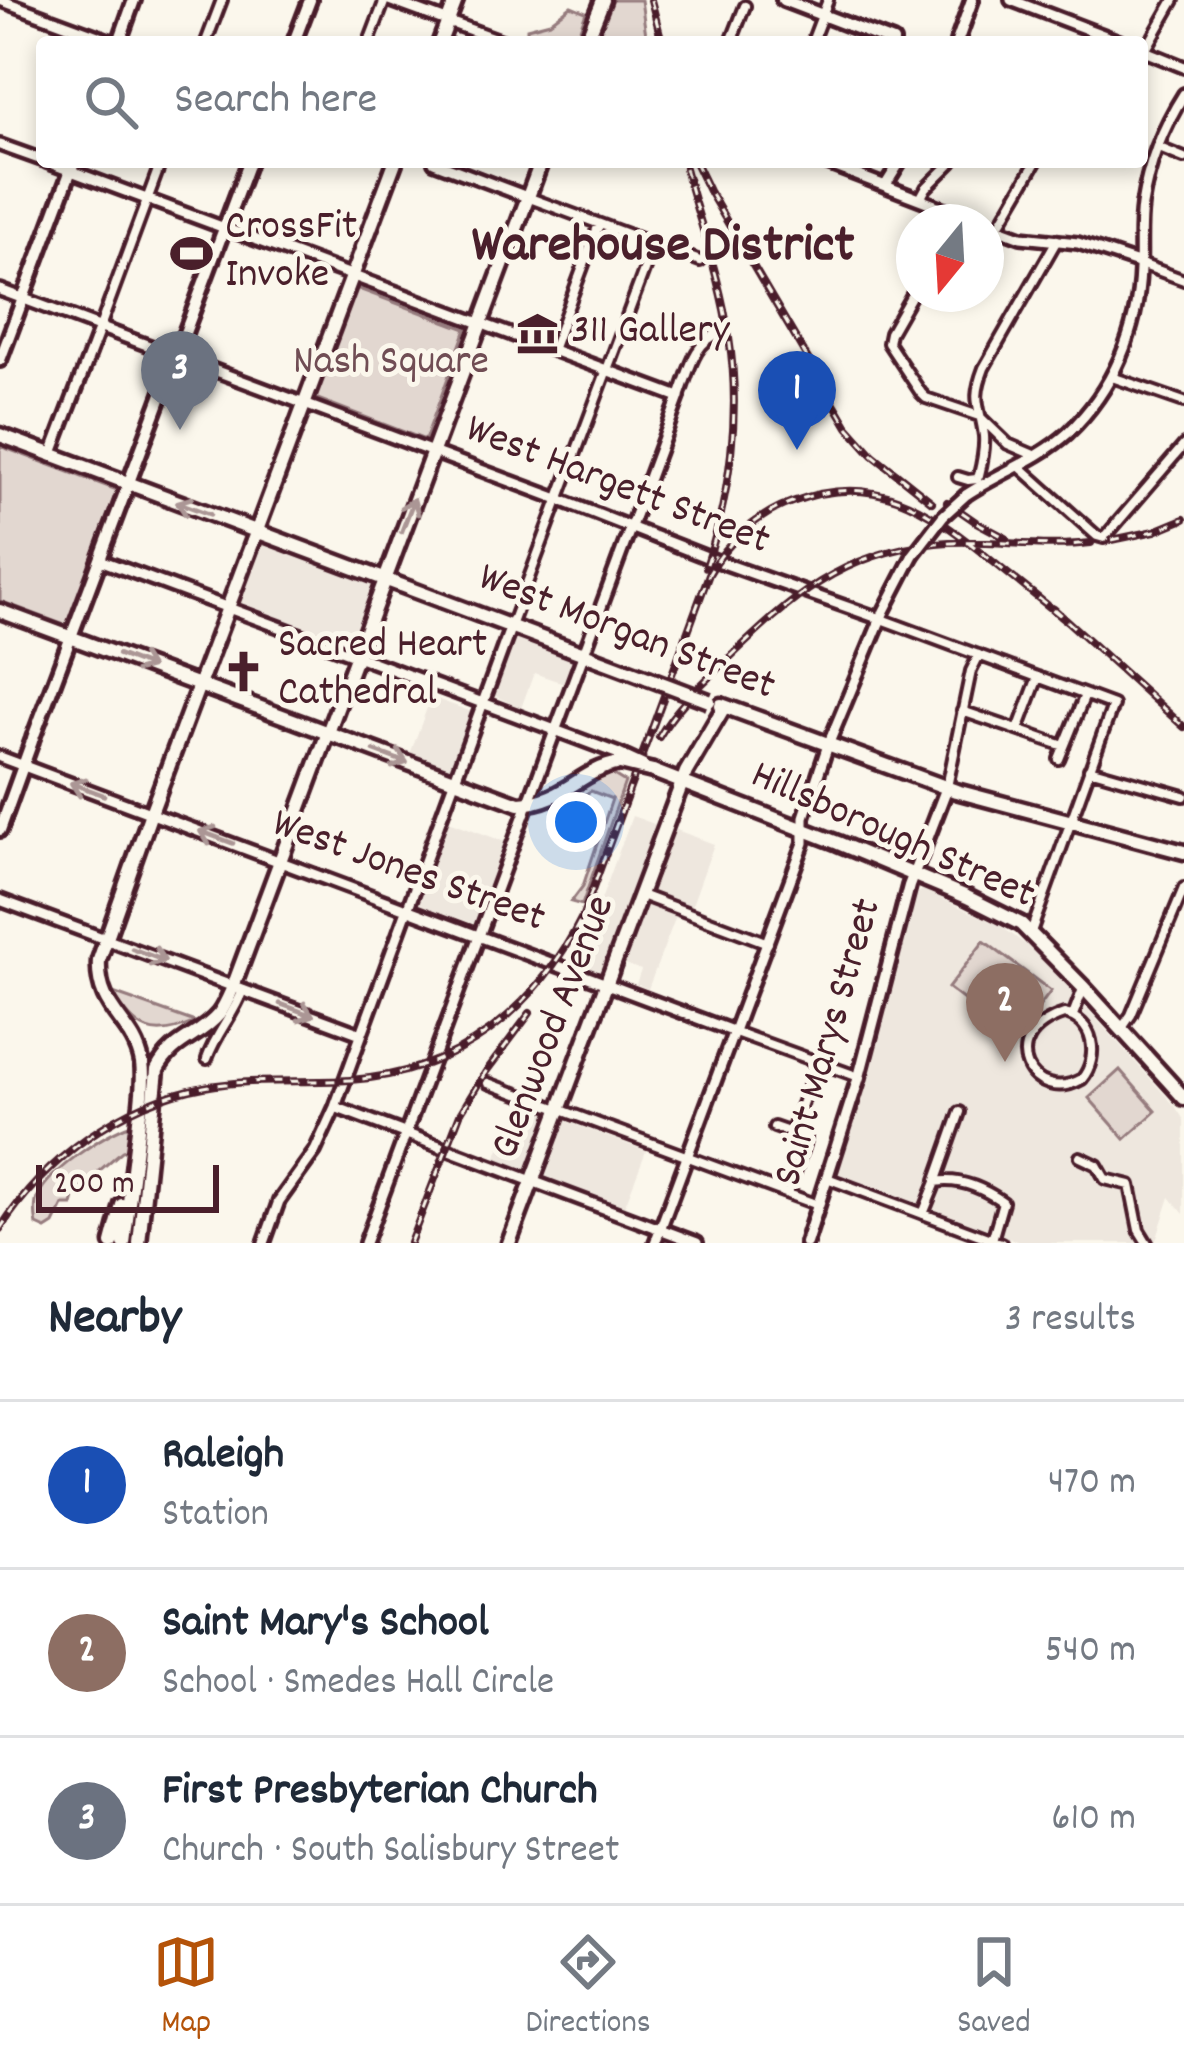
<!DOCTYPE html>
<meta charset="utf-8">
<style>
:root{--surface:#fff;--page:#f2f2f3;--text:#1f2937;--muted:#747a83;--line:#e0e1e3;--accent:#b45309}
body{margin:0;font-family:Dekko,sans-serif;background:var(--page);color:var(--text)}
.compass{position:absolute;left:896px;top:204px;width:108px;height:108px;border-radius:50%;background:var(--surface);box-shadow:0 6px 18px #0003;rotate:198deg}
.scale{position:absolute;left:36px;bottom:30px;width:183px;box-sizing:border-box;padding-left:12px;border:6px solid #4a1f2b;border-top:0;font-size:33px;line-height:42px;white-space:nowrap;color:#4a1f2b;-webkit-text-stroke:9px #fbf7ec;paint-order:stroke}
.you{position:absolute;left:576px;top:822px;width:42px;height:42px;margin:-30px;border:9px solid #fff;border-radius:50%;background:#1a73e8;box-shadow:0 0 0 18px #1a73e833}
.badge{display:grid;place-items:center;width:78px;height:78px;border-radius:50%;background:var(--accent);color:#fff;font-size:39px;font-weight:700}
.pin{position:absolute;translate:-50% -99px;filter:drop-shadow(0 3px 6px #0008)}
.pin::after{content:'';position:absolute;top:63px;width:42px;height:36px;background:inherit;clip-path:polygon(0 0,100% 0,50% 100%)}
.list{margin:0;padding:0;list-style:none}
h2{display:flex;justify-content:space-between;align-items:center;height:156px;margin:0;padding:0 48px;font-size:51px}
h2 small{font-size:39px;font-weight:400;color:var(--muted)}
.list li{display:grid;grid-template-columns:78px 1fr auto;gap:36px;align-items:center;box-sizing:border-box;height:168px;padding:0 48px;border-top:3px solid var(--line)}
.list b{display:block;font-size:45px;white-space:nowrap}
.list p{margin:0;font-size:39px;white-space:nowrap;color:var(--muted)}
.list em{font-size:39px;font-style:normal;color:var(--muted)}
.icon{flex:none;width:66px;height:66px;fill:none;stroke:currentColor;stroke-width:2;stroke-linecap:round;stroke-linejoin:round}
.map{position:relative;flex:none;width:1184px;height:1243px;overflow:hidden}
.search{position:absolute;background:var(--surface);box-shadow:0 6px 18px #0003;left:36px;right:36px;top:36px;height:132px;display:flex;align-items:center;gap:30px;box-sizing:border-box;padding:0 42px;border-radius:12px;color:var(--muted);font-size:45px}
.sheet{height:660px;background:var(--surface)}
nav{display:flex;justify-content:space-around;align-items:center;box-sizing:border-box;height:168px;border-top:3px solid var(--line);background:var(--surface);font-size:33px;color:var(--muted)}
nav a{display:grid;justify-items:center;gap:6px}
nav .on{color:var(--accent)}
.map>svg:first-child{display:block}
.built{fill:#eee7de}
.green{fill:#e2d7d0;stroke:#967b7e;stroke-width:3}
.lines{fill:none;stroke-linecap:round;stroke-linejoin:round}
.minor-casing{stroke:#4a1f2b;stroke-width:16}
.tertiary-casing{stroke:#4a1f2b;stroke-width:18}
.secondary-casing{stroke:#4a1f2b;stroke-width:20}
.primary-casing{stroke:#4a1f2b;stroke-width:21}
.minor{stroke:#fbf7ec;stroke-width:8}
.tertiary{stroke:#fbf7ec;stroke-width:9}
.secondary{stroke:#fbf7ec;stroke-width:10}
.primary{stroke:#fbf7ec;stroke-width:12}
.rail-casing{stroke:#4a1f2b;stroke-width:8}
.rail{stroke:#fbf7ec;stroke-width:3;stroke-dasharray:9;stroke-linecap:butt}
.tertiary-bridge-casing{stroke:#4a1f2b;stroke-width:18;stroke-linecap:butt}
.primary-bridge-casing{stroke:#4a1f2b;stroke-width:21;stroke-linecap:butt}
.tertiary-bridge{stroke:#fbf7ec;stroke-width:9}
.primary-bridge{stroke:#fbf7ec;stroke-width:12}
.oneway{stroke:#ab9695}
.labels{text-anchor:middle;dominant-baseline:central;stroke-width:10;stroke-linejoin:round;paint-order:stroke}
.poi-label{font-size:42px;fill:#4a1f2b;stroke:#fbf7ec;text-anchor:start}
.park-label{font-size:42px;fill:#704d54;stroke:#fbf7ec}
.street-label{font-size:42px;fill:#4a1f2b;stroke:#fbf7ec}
.district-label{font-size:54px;font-weight:bold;fill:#4a1f2b;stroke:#fbf7ec}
</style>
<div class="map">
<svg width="1184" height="1243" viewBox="0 0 1184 1243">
<rect width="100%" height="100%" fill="#fbf7ec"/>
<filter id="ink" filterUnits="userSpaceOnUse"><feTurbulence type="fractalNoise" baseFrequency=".00833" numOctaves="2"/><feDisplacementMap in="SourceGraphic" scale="24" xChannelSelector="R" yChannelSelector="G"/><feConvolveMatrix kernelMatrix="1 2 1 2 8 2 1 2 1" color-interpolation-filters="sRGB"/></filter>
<g filter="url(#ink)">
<path class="built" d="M262,540L375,582L353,644L238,603L260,541Z
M515,635L576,657L566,684L534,673L521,708L493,695Z
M431,697L472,712L449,772L409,757Z
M632,816L657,825L602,973L577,965Z
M449,821L505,842L475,924L418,904Z
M671,828L714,844L692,905L681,903L648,989L636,984L641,970L625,964Z
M923,890L999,925L1036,952L1175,1106L1184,1120V1214L1170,1197L1155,1243H1022L836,1174L870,1069L900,948L918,893Z
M529,1104L551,1112L528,1171L495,1159L507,1129L518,1133Z
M566,1121L646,1151L623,1210L545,1180L544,1176Z"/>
<path class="green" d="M613,0H641L647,42L597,41Z
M571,6L586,12L575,42H538L527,31V28L550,22Z
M356,288L466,329L425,440L315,398Z
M0,446L117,490L67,626L0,601Z
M612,774L625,782L582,905L571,902L583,886L612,799L591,791L574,801L571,797L594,778Z
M984,941L1051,991L1015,1039L948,988Z
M113,993L195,1022C152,1041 136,1031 113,993Z
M1120,1070L1156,1111L1125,1139L1089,1098Z
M132,1124L129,1149L122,1151L85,1183L81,1193L75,1194L72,1205H63L54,1224L46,1229L37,1225C35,1215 34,1204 38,1196C50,1170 105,1133 132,1124Z"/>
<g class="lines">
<defs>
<path id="minor" d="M206,42L222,0
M369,42L385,0
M731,42L745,6
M812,42L828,0
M1145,51L1174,0
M1157,147L1184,158
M527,197L700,261
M920,199L926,188L952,162
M997,229L1036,162
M1141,264L1184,280
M914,291L890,333L888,343L921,393L926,398L979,416L1008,444L1036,456
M100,327L161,162
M552,350L599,224
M1112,377L1184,402
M679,397C689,372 693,342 720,333
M1019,466L1097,536L1104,538L1184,445
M958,477L968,480L977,479L979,475C982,463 985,449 984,436C980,404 971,402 984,368L1057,240
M881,619L1113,705L1031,932
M511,626L654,244
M962,711L1064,746
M1018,730L1038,677
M1059,759L1085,695
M1089,769L1184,796
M947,787L971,671L979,655
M641,895L768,943
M1064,1014C1094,1020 1100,1057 1082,1079C1033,1107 992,1037 1064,1014Z
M1073,1015L1083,989
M1122,1028L1131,1015L1184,888
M735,1032L859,1077
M207,1059C216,1033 233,1016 243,990
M488,1083L818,1205
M774,1127L806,1138L788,1194
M791,1133L818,1062
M1080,1157L1097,1165L1105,1179L1130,1185L1139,1230L1147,1243
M827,1178L1001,1243
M936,1180L960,1112
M923,1214L936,1182C959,1178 984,1189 1003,1202L992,1240"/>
<path id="tertiary" d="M0,0L114,42
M389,0L504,42
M1011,0L1121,42
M1142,50L1184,67
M0,145L42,160
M47,162L679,397L365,1243
M434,162L527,197
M823,162L979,222
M885,186L900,162
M986,224L1021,237L1078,243L1141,264
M0,290L553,497L709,558L881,619
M51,456L100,327
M966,495C999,473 1038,460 1068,433C1113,390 1138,331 1140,269C1141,248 1139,226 1142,205C1148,166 1163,127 1184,94
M100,560L619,754
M0,757L735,1032
M0,900L361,1034
M335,1107L697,1243
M264,1243L279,1201L315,1151L335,1107L511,626
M655,1243L804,843V817L828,745L884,611L913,555"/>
<path id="secondary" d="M783,0L893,42
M119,42L134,0
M294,42L310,0
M957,42L972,0
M0,360L74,162
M33,738L249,162
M0,830L32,741
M806,1243L859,1077L909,886L947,787"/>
<path id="primary" d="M440,42L456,0
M586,42L603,0
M0,435L648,678
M0,611L519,804C565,802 579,770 620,763
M721,705L956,791L1184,852
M653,771L838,843L967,897L1021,924L1084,988L1184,1098
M112,1243L122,1205
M124,1243C129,1205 133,1167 138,1129C140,1108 145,1084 142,1063C134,1020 96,1012 99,960L151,813L395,162
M139,1243L157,1070C173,1039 199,1038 219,1014C225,1006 229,996 233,987L541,162
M509,1243L686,772L724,707"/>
</defs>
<use href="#minor" class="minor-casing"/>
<use href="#tertiary" class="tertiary-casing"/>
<use href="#secondary" class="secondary-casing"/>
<use href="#primary" class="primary-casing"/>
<use href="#minor" class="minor"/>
<use href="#tertiary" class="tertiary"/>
<use href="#secondary" class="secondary"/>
<use href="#primary" class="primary"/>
<defs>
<path id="rail" d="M651,0L662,42
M695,162L709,191L848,427L873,455L932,502
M685,168C700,224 721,281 729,338C741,413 730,495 706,567
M947,502L976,522L1006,538
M1112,540L1155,531L1184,519
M1054,609L1184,727
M659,737C676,707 701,685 725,662C792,598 840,553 936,543C988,538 1039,549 1091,543
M0,1229C45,1159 121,1102 204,1087C253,1078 301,1083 350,1080C458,1073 536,1010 583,915L709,574C727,542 758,514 792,502C874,471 925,507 986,556C1013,578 1040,599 1067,621
M410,1243L460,1114L485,1073L530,1013"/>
</defs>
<use href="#rail" class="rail-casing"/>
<use href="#rail" class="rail"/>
<defs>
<path id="tertiary-bridge" d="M913,555L943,516L966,495
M619,754L643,765"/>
<path id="primary-bridge" d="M648,678L709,701
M620,763L653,771"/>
</defs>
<use href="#tertiary-bridge" class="tertiary-bridge-casing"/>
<use href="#primary-bridge" class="primary-bridge-casing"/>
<use href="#tertiary-bridge" class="tertiary-bridge"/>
<use href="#primary-bridge" class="primary-bridge"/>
</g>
<defs><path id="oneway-shaft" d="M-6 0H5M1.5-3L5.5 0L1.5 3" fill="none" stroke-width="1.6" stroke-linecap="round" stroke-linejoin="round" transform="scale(3)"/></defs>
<g class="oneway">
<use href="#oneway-shaft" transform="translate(193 508) rotate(-160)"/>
<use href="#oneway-shaft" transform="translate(408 515) rotate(-69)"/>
<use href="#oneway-shaft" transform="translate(135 661) rotate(21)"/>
<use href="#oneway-shaft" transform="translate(391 757) rotate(20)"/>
<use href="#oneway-shaft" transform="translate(87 789) rotate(-160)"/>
<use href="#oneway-shaft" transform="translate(216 837) rotate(-160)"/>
<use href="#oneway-shaft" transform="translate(149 955) rotate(20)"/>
<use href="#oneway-shaft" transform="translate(297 1010) rotate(20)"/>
</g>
</g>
<defs>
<symbol id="stadium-bare" viewBox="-9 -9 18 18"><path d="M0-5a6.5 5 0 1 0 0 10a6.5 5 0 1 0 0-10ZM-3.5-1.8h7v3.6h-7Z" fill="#4a1f2b" stroke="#fbf7ec" stroke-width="2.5" paint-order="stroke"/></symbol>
<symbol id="museum-bare" viewBox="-9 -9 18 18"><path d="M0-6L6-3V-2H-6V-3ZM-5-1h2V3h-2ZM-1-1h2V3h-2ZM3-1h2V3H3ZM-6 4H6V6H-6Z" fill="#4a1f2b" stroke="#fbf7ec" stroke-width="2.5" paint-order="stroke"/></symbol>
<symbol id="church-bare" viewBox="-9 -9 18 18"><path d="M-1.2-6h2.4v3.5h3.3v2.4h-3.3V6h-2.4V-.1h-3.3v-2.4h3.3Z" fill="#4a1f2b" stroke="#fbf7ec" stroke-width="2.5" paint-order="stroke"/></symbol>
</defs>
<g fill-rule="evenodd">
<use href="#stadium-bare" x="162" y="224" width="59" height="59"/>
<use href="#museum-bare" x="508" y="304" width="59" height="59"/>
<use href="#church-bare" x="214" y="642" width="59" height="59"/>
</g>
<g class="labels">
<g class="poi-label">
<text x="225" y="229">CrossFit<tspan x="225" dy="48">Invoke</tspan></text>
<text x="571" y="333">311 Gallery</text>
<text x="278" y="647">Sacred Heart<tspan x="278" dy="48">Cathedral</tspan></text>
</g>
<g class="park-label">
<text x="391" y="364">Nash Square</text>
</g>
<g class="street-label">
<text transform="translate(617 487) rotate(21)">West Hargett Street</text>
<text transform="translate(626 634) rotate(21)">West Morgan Street</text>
<text transform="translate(892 837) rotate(24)">Hillsborough Street</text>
<text transform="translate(408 873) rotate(20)">West Jones Street</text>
<text transform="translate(555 1028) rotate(-69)">Glenwood Avenue</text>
<text transform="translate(830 1043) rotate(-74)">Saint Marys Street</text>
</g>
<g class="district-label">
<text x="663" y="248">Warehouse District</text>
</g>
</g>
</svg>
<svg class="compass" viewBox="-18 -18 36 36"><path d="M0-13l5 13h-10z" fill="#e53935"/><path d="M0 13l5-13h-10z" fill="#747a83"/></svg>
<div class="scale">200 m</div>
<div class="you"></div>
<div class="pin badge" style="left:797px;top:450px;background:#1a4fb4">1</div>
<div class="pin badge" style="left:1005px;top:1062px;background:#8d6e63">2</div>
<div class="pin badge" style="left:180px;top:430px;background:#6b7280">3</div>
<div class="search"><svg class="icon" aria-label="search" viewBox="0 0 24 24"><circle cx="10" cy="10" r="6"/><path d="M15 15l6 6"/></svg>Search here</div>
</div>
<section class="sheet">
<h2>Nearby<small>3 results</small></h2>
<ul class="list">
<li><span class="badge" style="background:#1a4fb4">1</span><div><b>Raleigh</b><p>Station</p></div><em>470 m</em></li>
<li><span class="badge" style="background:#8d6e63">2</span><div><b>Saint Mary's School</b><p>School · Smedes Hall Circle</p></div><em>540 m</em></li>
<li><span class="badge" style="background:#6b7280">3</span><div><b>First Presbyterian Church</b><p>Church · South Salisbury Street</p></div><em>610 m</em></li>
</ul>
</section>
<nav>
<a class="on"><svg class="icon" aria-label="map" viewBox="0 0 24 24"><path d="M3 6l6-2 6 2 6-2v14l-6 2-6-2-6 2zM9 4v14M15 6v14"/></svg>Map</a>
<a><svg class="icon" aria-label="directions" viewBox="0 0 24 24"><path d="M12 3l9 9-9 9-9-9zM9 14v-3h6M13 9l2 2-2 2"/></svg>Directions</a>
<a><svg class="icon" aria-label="saved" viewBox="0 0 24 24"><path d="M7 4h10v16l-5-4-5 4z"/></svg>Saved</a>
</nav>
